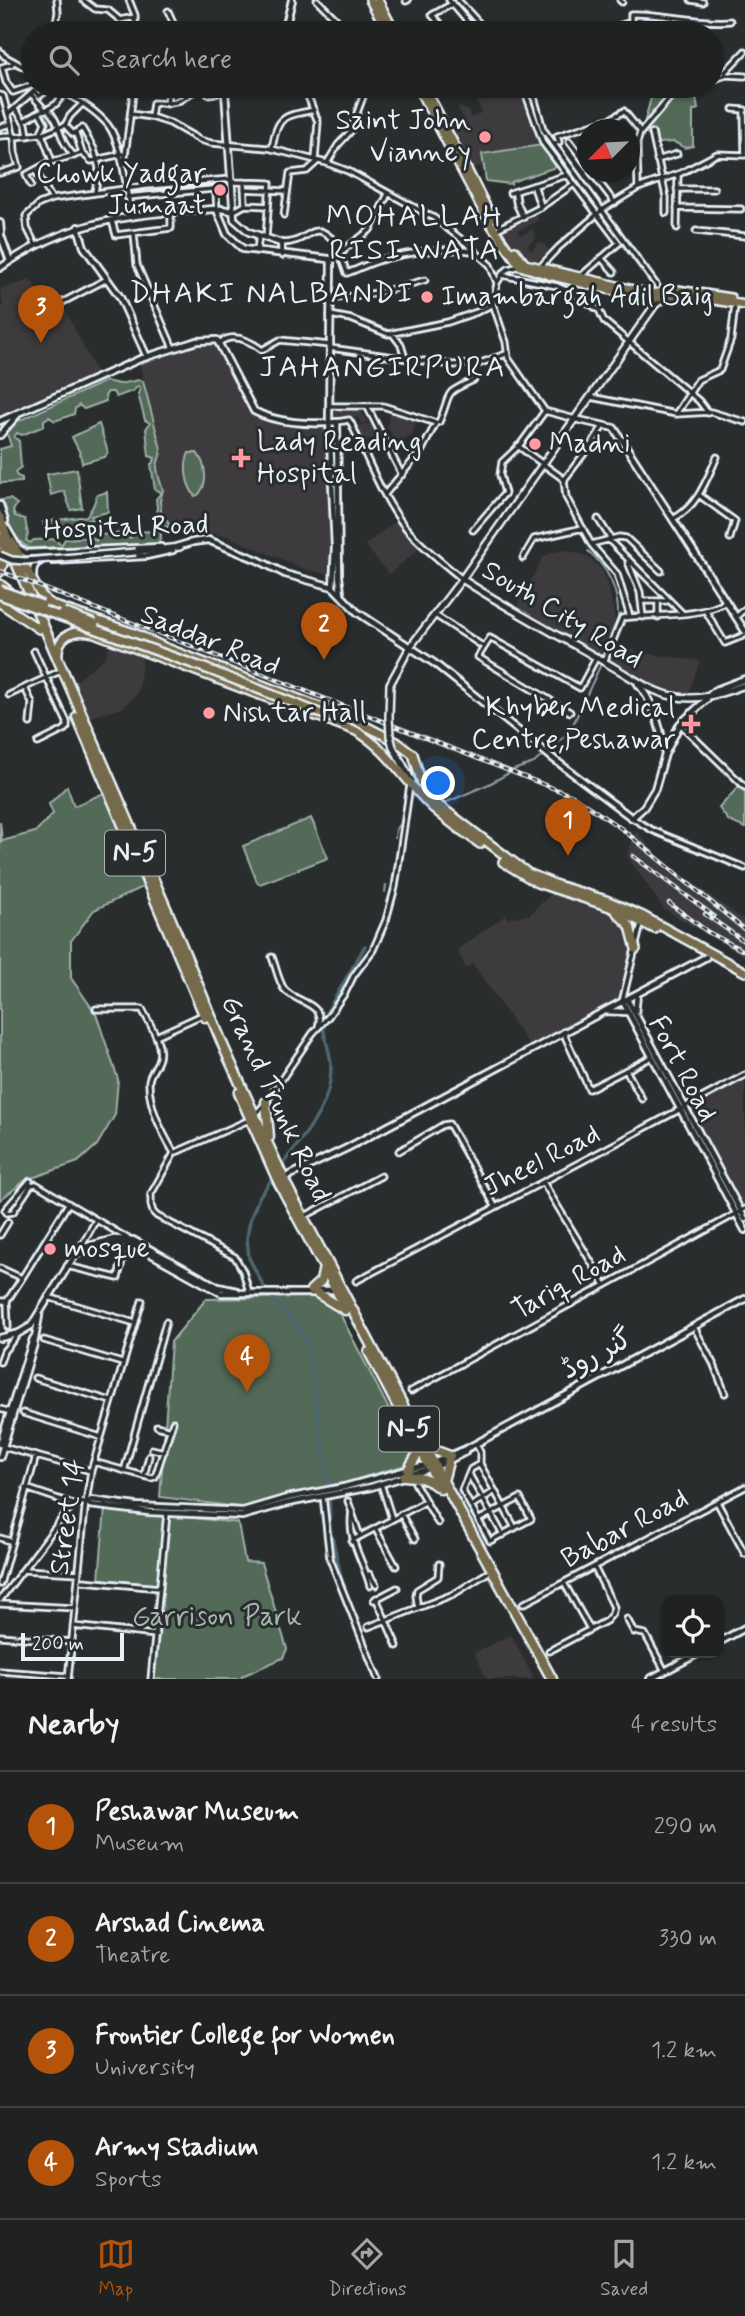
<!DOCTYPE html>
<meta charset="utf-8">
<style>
:root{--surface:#202222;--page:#282a2a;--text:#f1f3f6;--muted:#a2a4a5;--line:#3d3f40;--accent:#b45309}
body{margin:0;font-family:Mynerve,"Playpen Sans Arabic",sans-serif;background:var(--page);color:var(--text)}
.controls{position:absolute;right:21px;bottom:21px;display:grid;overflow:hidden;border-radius:14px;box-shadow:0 2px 5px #0004}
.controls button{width:63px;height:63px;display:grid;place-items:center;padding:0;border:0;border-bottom:2px solid var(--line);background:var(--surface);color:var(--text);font:35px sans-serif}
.compass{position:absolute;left:577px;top:119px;width:63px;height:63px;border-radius:50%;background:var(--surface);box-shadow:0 2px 5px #0004;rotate:246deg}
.scale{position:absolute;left:21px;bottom:18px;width:103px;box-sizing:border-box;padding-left:7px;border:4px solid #e8f1f8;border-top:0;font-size:19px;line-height:24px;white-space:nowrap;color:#e8f1f8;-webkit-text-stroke:5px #2a2d2e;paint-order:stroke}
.you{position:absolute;left:439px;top:784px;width:24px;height:24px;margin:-18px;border:5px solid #fff;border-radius:50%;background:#1a73e8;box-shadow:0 0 0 10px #1a73e833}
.badge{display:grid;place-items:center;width:46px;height:46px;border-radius:50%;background:var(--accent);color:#fff;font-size:23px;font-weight:700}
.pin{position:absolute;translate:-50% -58px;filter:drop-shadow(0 2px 4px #0008)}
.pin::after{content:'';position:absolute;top:37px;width:24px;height:21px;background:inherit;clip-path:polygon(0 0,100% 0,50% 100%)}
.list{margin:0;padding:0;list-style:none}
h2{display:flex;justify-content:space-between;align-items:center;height:91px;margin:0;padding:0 28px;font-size:30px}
h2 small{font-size:23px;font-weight:400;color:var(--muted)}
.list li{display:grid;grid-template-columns:46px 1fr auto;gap:21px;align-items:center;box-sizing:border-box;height:112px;padding:0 28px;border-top:2px solid var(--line)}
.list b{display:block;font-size:26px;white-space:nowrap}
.list p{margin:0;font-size:23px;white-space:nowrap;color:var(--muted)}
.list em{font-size:23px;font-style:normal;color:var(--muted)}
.icon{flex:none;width:38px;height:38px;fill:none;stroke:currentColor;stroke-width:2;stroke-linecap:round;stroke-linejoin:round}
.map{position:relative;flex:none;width:745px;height:1679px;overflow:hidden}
.search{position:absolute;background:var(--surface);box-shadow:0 2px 5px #0004;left:21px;right:21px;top:21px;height:77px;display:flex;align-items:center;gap:18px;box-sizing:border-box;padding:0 24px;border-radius:38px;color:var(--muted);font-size:26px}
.sheet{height:539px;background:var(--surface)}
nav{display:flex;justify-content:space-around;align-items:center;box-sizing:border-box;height:98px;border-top:2px solid var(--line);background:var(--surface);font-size:19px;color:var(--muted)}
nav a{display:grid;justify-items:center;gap:4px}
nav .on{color:var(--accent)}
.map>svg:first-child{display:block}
.built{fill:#3e3b3e}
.green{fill:#536b58;stroke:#9eaea8;stroke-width:2}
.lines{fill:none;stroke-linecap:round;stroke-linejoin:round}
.stream{stroke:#8c9ea8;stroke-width:2}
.canal{stroke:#4e6772;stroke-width:3.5}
.minor-casing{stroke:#e8f1f8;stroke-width:9}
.tertiary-casing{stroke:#e8f1f8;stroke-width:10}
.secondary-casing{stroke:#e8f1f8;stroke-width:10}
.primary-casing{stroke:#e8f1f8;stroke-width:12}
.trunk-casing{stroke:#e8f1f8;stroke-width:13}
.minor{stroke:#2a2d2e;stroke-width:3.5}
.tertiary{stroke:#2a2d2e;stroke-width:4.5}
.secondary{stroke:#2a2d2e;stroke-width:5}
.primary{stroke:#756b4b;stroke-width:7}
.trunk{stroke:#756b4b;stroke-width:8}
.rail-casing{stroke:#e8f1f8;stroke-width:4.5}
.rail{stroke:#2a2d2e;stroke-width:2;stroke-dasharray:5;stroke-linecap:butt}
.secondary-bridge-casing{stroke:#e8f1f8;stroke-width:10;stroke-linecap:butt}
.primary-bridge-casing{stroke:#e8f1f8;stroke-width:12;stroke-linecap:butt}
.secondary-bridge{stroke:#2a2d2e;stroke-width:5}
.primary-bridge{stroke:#756b4b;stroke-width:7}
.poi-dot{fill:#ff9aa2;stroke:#2a2d2e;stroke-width:2.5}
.labels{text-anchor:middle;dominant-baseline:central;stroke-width:6;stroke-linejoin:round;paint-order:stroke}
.shield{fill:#2a2d2e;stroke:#afb6bb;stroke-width:2}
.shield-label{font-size:26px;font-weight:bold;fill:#e8f1f8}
.poi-label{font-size:28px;fill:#e8f1f8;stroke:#2a2d2e;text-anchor:start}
.street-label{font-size:28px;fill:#e8f1f8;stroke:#2a2d2e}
.park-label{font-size:28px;fill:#a5b5b0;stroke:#2a2d2e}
.neighbourhood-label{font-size:30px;letter-spacing:2px;fill:#e8f1f8;stroke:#2a2d2e}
</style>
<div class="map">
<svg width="745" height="1679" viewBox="0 0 745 1679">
<rect width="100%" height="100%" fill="#2a2d2e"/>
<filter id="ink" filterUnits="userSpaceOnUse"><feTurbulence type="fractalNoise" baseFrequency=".0143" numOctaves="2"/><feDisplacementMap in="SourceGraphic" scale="14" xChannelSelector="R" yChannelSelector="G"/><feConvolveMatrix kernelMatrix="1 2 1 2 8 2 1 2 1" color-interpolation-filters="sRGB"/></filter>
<g filter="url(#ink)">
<path class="built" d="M479,86H519L529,119L536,129L543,143L542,145L482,154L484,168L478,166L470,171L450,132L467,123L458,109L460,107L468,111L471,118L482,112L472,93L480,89Z
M535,211L539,220L518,231L521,235L533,229L536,238L527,245L531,251L538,243H543L549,250L536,263L525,264L502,228Z
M31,280L41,296L54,287L99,378L0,419V308L3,305L0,289Z
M209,342L218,345L236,383H238L249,407L254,408L256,419L328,424L329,503L334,575L307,570L227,536L208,533L188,538L186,533L183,534L178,526L167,528L165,519L162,518L160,498L162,493L157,486L152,458L156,456L151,450L147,423L151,420L140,365Z
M332,408H363L362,414L368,421L362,424H371L378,439H369L362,443L355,428L362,424L358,418L345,416L344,418L333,419Z
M390,410L417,420L412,434L397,444L387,426Z
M400,518L423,545L389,574L365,545Z
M566,550L579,553L592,560L602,570L608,583L615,620L613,628L599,659L514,612L543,557L553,552Z
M110,645L143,656L138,693L122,708L84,719L69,684L80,678L105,657Z
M613,645L643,653L700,661L687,698L670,696L604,662Z
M636,830L660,859L745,921V957L664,909L627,856Z
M555,890L610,907L630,926L636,949L620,1000L529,1045L473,964L466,968L457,950L506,915L509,920L512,917L529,915Z
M745,1075V1209L741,1211L684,1109Z
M511,1635L534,1679H487L474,1653Z"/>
<path class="green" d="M695,91L698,109L693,111V146L685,148L674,142L660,143L642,131L651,98Z
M542,145L556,167L511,182V184L486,181L482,154Z
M139,380L143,381L161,449C161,456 158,460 157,466C157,475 161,483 163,490L160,501L162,518L167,520L169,524L167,528L159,525L156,499L161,493L159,491L155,490L151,464L154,462L155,458L149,456L146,429L150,423L145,420L138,394L140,389L138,386L133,391L116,397L113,392H108L105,396L106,401L84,409L79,405L75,409L74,414L55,421L49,417L44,420V426L22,435L17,433L14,437L19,441L21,467L15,472L17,476L22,478V482L0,483V449L11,446L6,430L18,421L106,381L119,384Z
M99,424L108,452L105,457L82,463L80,453L72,437Z
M189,453H197C206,464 209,484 198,495L195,496C186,485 183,466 189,453Z
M77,469L82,508L71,510L64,491L51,495L47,474Z
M107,492L108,512L91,516L92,519L67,526H44L43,522L87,516L93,506L97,495Z
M10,499L17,504L13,511L15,516L25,519L28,535L26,540L30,543L34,540L57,539L58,543L62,544L65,539L92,537L96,541L100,535L125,533L126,537L130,538L133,535V532L159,531L161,532V537L158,544L30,548C12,541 7,516 0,500Z
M67,786L74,806L104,793L143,887L94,910L71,941V978L96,1014L118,1079L115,1115L97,1145L78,1162L26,1180L0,1200V821L2,841L35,832L53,814L49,804Z
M739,786L745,792V828L729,821L719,808Z
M311,818L328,858L260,884L257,882L243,846Z
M319,1297L338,1310L416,1462L254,1509L160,1497L171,1342L206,1299Z
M105,1508L238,1523L245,1562L261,1563L287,1649L283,1658L242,1676V1679H152L160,1585L99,1579Z"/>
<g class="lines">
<path class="stream" d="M588,551C611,570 620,594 618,624
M604,658L606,652
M549,751L570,731L601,664
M513,770L534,763L544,754
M445,803L489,784L509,773
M395,838L396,829L402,823
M385,892L386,885"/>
<path class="canal" d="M453,0L481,33
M526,86L536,117
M540,131L554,154L655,288
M279,1169C302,1137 332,1108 331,1066C331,1049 321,1035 324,1017L365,946
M275,1175L259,1197L250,1220L247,1238L249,1258L264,1287L301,1331L307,1345L329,1485L330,1528L344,1590
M372,1658L382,1679"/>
<defs>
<path id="minor" d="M83,0L95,9L108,10L120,20L135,17
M129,0L135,15V33
M317,0L350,33
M449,0L477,33
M458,0L488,33
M620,0L622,2
M691,0L703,2
M406,1L408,0
M168,11L178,33
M631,22V14C665,13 696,24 730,21
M54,33L58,12L57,0
M448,33L432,15L452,4
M596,33L631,22L638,33
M0,51L4,56L33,72
M13,61L12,64L2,67L6,82L13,92L33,85
M726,75L725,72L745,51
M712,80L726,75L745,76
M54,86C72,97 94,108 108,125C123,145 126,191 132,216
M304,86L318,122L315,160
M523,86L543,143L619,243L581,276
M531,86L543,129L657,286
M668,86L673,94
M34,91L39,96L54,86
M427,91L437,86
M31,94L45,110L39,112
M0,95L3,96L8,114
M167,104L169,86
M47,109C59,121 57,127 64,142C67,148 70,151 74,156
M733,109L745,110
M16,110L26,124L28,136
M46,110L56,104L65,93
M744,110L745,155
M131,114L151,117L170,123L200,140L211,143L268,148L327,163L348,171L434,218L466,243L490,265L497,283
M151,117L153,103C161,103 169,104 176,102C191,96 187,90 207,90L208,94L225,92
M24,121L39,112L45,123L40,134
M11,124L8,114L34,91
M65,125L73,134H76L82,153L91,161L122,154
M0,127L11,124L13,135
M74,133L82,128L94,149L99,168L95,192
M652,133L666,197V213
M42,134L52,161
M43,134L65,125L70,116L82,104
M0,136L14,135L15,152L19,167L0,173
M15,137L40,134
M569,141L588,166
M554,144L559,142L557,136L612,118L624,111L641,132
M272,149C277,116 283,116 314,110
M657,160L677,154
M327,163L338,145L350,132L367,86
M124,164L134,86
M591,172L615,203
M233,182L270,183L266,238
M244,182L245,204
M31,185L26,175L35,170
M638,188L637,143L640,133L673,94L694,86
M244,189L287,191
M677,189H714
M510,193L567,175
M127,197L213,189L216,193L217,210
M52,199L35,170L50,162L82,153
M677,208L741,209
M234,211L245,205L268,206
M284,215L290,173L307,171L318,161
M112,221L116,235L171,228V212
M499,228L541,207L574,184
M677,228L678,174
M696,231L745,236
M134,233L137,265L173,348
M281,243C316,243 309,211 344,251
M36,246L27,228L26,216L39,204L52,199L146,186L231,179
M257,250L259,235
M340,254L347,273C359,269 371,262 384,259C411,252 444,248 472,251
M601,258L614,272
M330,260L370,230L388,194
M520,266L508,269L503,273L497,283L493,304L506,342L508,358L545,411L575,419
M541,266L558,248L602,210L638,188L681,173L717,154L745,155
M502,275L557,286L573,293L599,310L604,321L699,401L708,413
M330,299L378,293L425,280
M63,302L107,279
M330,315L351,319L388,334L448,322L477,312L493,304
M392,333L401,345L405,358
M219,343C233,332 249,340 262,350L280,340L330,345
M330,348L452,365L478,364L506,354
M591,397L676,414L711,412L745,422
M330,406H383L436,423
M367,406L402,475
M676,414L698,380L720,370L731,339L735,305
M337,422L349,420L351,423C367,457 382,498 406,528C422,547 443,563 462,579
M603,426L593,442L564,480L566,497L591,544L617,574L630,617
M518,446L565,480
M385,494L422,450L436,423L439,422C453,392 440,395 474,380L471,366
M699,495L735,521L730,538
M598,519L611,539
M673,519C698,506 706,481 717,457
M473,530L505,493L500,475L502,462L520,445L545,411
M608,539L682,613
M591,544L619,537L626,538L661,571
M523,558L534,539L583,528
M628,562L640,592L643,617
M642,601H667
M658,602V617
M705,610L725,643L745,635
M435,615L484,647
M736,617L745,609
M34,651L67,722V727L64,730L38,743
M604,662L622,618C651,614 701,618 726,602
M25,688L32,703L30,723
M9,695L58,672
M570,712L478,657L490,638L580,688L596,658
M680,724L745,787
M632,818L652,830L745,868
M272,957C276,967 278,980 284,989C295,1003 326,1002 318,1027
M622,1002L641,924
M96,1009H142C149,1023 165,1045 158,1061C156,1067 150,1073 149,1081C148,1106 162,1132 174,1153
M563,1032L589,1089L652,1057
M156,1036L202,1015
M626,1070L642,1099
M255,1115L264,1105L313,1033L328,1017L345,993L354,975L373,950L386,920L395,887L410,785
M399,1151L443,1125L449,1124L495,1206
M30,1181L5,1210L7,1213L13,1212L31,1185L36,1184L127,1238L118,1278L67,1266
M543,1182L605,1285
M305,1216L381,1176
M0,1235L8,1222
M78,1252L96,1220
M0,1268L22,1278L68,1204
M356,1281L745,1075
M249,1292L243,1271L235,1257L157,1216L153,1212L151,1205V1194L174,1153L249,1120
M48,1297L135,1323
M0,1301H7L22,1278
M7,1301L8,1327
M694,1327L714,1365L725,1393
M44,1340L122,1363
M0,1362L4,1351L19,1333
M35,1378L111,1401
M411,1391L745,1209
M0,1409L11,1412
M23,1413L101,1437
M157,1426L170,1430
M476,1444L480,1452V1464L515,1528
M3,1447L91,1471
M152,1449L164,1452
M94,1462L151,1478L155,1477L173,1422
M124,1471L166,1322
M144,1476L149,1456
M470,1476L503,1535
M415,1483L438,1523
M381,1484L392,1519
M26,1488L73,1504
M323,1496L330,1559L378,1679
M348,1501L360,1536
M717,1502L745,1554
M471,1506L495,1491
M352,1511C347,1541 363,1559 370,1586
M401,1514L415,1539
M478,1520L520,1498L531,1519L490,1541L462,1490L471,1469L480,1464
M375,1528L396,1566
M0,1538L10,1541
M352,1542L355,1539L425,1502
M23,1570L79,1573
M369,1574L376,1585
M83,1581L160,1588
M564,1583L590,1629
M0,1584L36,1456
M376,1598L397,1646
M0,1600L73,1504L87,1502
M374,1600L397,1588
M0,1604L75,1608
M523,1604L745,1487
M418,1608L416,1596L417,1590L438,1577L439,1564
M627,1619L634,1632L645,1634L665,1671
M73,1626L156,1635
M368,1627L454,1594L487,1573
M0,1636L72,1642
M549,1651L606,1621L612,1614L614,1607L594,1567
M0,1671L68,1676
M68,1679L85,1509L91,1471L142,1301
M151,1679L167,1513"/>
<path id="tertiary" d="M284,33L292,0
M243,86L225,92L234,219L249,232L281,243L282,255
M534,186L541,207
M515,192L517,204L523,217
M217,210L227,234L243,249L329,259L331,262L329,418L335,547L333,587
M0,223L1,236L10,261
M78,227L84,247L120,297L147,357
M0,268C57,227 120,214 190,211C203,211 221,206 233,212
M575,419L614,428L745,631
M0,421L140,359L197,341L217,340L254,411C276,423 311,425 337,422L339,576L341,593
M0,435L18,414
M0,505L5,521
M7,529L18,548L26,553L161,547
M176,547L193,542L208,540L258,560L285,574L333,587L357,612L434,663L555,760L632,818L644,807L655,789L665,754L680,724L707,699
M53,561L146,556L173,550
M33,577C33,570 33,564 41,561
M638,684C654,702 661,730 665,753
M627,999L745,1219
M623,1002L745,1230
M605,1011L627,1012
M635,1014L637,995
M282,1179L347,1148L706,957
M85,1247L114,1239L133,1240L218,1287L237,1291
M316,1290H335
M0,1338L19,1333L31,1326L75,1255L96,1246L112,1243L133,1244L221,1293H313
M0,1444L33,1339
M0,1457L34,1344L39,1316
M412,1474L436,1467L465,1452
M87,1502L92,1500L136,1506L243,1511L287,1498L344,1487L433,1463L468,1448L745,1299
M87,1502L90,1505L149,1512L242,1516L288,1503L371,1487L403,1477
M719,1642L745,1628
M650,1679L699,1653"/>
<path id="secondary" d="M136,552L180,547
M462,579C511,611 563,638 615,668C633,678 651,692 672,696C699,702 720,694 745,685
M709,696L716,690L745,679
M389,717L390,684L410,647L462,579L655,305L664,298
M393,747L412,781"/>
<path id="primary" d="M370,0L388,33
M378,0L395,33
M417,86L488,220L520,266L549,275L648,299L683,295L745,305
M424,86L492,218
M515,251L525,264L651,294L678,290L731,298
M12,542L39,592L47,601L55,606L134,633L164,647L356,721L397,742L413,754L422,784L436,803L528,873L557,885L606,900L643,916L745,972
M0,572L3,564L2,552
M0,584L14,595
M0,603L39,629
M58,658C56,635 74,628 94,633L356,731C385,747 402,776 425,800C441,817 461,830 480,844
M503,862L537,883L610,907L655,929
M617,913L630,926L636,949"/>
<path id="trunk" d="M0,518L14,558L170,917L225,1050L287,1186L443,1481L552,1679
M0,538L10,560
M77,717L205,1017
M239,1093L278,1181L345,1307
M266,1102L269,1137
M311,1290L321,1281L324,1267
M317,1293L345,1310
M369,1352L441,1489
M426,1447L450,1456
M408,1470L420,1450
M404,1476C417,1477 426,1477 436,1486
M443,1481L448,1462"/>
</defs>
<use href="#minor" class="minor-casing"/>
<use href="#tertiary" class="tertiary-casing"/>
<use href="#secondary" class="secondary-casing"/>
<use href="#primary" class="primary-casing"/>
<use href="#trunk" class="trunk-casing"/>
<use href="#minor" class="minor"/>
<use href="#tertiary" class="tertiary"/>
<use href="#secondary" class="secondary"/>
<use href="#primary" class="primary"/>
<use href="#trunk" class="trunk"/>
<defs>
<path id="rail" d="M0,571L573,796L622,829L745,930
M633,856L714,916
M669,903L708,932L742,950
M705,914L745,942"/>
</defs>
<use href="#rail" class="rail-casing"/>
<use href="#rail" class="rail"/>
<defs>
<path id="secondary-bridge" d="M0,555L12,560L25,561L136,552
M389,717L390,736L393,747"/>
<path id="primary-bridge" d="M0,590L42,605
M0,595L207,669L337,720
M63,612L95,624"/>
</defs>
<use href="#secondary-bridge" class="secondary-bridge-casing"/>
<use href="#primary-bridge" class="primary-bridge-casing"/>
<use href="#secondary-bridge" class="secondary-bridge"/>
<use href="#primary-bridge" class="primary-bridge"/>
</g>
</g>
<g class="poi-dot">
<circle cx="485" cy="137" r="7"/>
<circle cx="220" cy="190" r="7"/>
<circle cx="427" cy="297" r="7"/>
<circle cx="535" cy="444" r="7"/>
<path d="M237.5 447.5h7v7h7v7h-7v7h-7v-7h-7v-7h7z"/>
<circle cx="209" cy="713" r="7"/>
<path d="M687.5 713.5h7v7h7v7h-7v7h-7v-7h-7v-7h7z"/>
<circle cx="50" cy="1249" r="7"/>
</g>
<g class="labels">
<g class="shield">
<rect x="105" y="830.5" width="60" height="45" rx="5"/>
<rect x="379" y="1406.5" width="60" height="45" rx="5"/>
</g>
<g class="shield-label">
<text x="135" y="853">N-5</text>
<text x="409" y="1429">N-5</text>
</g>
<g class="poi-label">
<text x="471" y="121" text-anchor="end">Saint John<tspan x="471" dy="32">Vianney</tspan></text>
<text x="206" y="174" text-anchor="end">Chowk Yadgar<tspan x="206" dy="32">Jumaat</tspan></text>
<text x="441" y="297">Imambargah Adil Baig</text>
<text x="257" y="442">Lady Reading<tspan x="257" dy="32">Hospital</tspan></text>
<text x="549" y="444">Madni</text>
<text x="675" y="708" text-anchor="end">Khyber Medical<tspan x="675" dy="32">Centre,Peshawar</tspan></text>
<text x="223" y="713">Nishtar Hall</text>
<text x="64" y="1249">mosque</text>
</g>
<g class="street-label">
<text transform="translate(126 528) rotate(-2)">Hospital Road</text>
<text transform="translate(562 615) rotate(31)">South City Road</text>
<text transform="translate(210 641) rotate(22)">Saddar Road</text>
<text transform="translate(682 1069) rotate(62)">Fort Road</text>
<text transform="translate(275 1099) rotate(65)">Grand Trunk Road</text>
<text transform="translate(542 1161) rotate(-27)">Jheel Road</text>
<text transform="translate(569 1283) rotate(-29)">Tariq Road</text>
<text transform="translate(597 1355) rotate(-28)">گنر روڈ</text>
<text transform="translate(68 1517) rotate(-82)">Street 14</text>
<text transform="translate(625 1529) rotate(-28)">Babar Road</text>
</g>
<g class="park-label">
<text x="217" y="1617">Garrison Park</text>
</g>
<g class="neighbourhood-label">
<text x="415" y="216">MOHALLAH<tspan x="415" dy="34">RISI WATA</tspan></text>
<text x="272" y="293">DHAKI NALBANDI</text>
<text x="383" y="367">JAHANGIRPURA</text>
</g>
</g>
</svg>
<div class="controls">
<button><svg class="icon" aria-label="locate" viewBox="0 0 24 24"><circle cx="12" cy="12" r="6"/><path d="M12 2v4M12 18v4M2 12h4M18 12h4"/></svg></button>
</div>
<svg class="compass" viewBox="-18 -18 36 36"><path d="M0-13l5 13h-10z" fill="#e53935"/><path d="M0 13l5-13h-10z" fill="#a2a4a5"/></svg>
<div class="scale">200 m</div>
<div class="you"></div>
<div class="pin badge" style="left:568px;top:856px">1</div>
<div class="pin badge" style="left:324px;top:660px">2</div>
<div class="pin badge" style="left:41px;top:343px">3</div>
<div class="pin badge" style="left:247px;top:1392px">4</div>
<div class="search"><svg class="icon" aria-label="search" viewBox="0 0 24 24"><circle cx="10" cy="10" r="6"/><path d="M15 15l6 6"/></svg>Search here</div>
</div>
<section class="sheet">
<h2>Nearby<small>4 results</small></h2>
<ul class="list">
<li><span class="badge">1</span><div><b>Peshawar Museum</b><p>Museum</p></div><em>290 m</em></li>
<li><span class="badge">2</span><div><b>Arshad Cinema</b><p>Theatre</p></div><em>330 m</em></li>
<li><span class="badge">3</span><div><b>Frontier College for Women</b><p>University</p></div><em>1.2 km</em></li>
<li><span class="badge">4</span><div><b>Army Stadium</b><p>Sports</p></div><em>1.2 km</em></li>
</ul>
</section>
<nav>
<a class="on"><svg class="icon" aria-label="map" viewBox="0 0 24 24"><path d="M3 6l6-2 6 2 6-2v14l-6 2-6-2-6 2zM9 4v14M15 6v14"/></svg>Map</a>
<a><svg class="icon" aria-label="directions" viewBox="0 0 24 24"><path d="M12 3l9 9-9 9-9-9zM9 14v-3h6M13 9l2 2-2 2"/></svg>Directions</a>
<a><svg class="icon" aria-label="saved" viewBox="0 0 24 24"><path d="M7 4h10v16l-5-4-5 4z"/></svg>Saved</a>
</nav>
